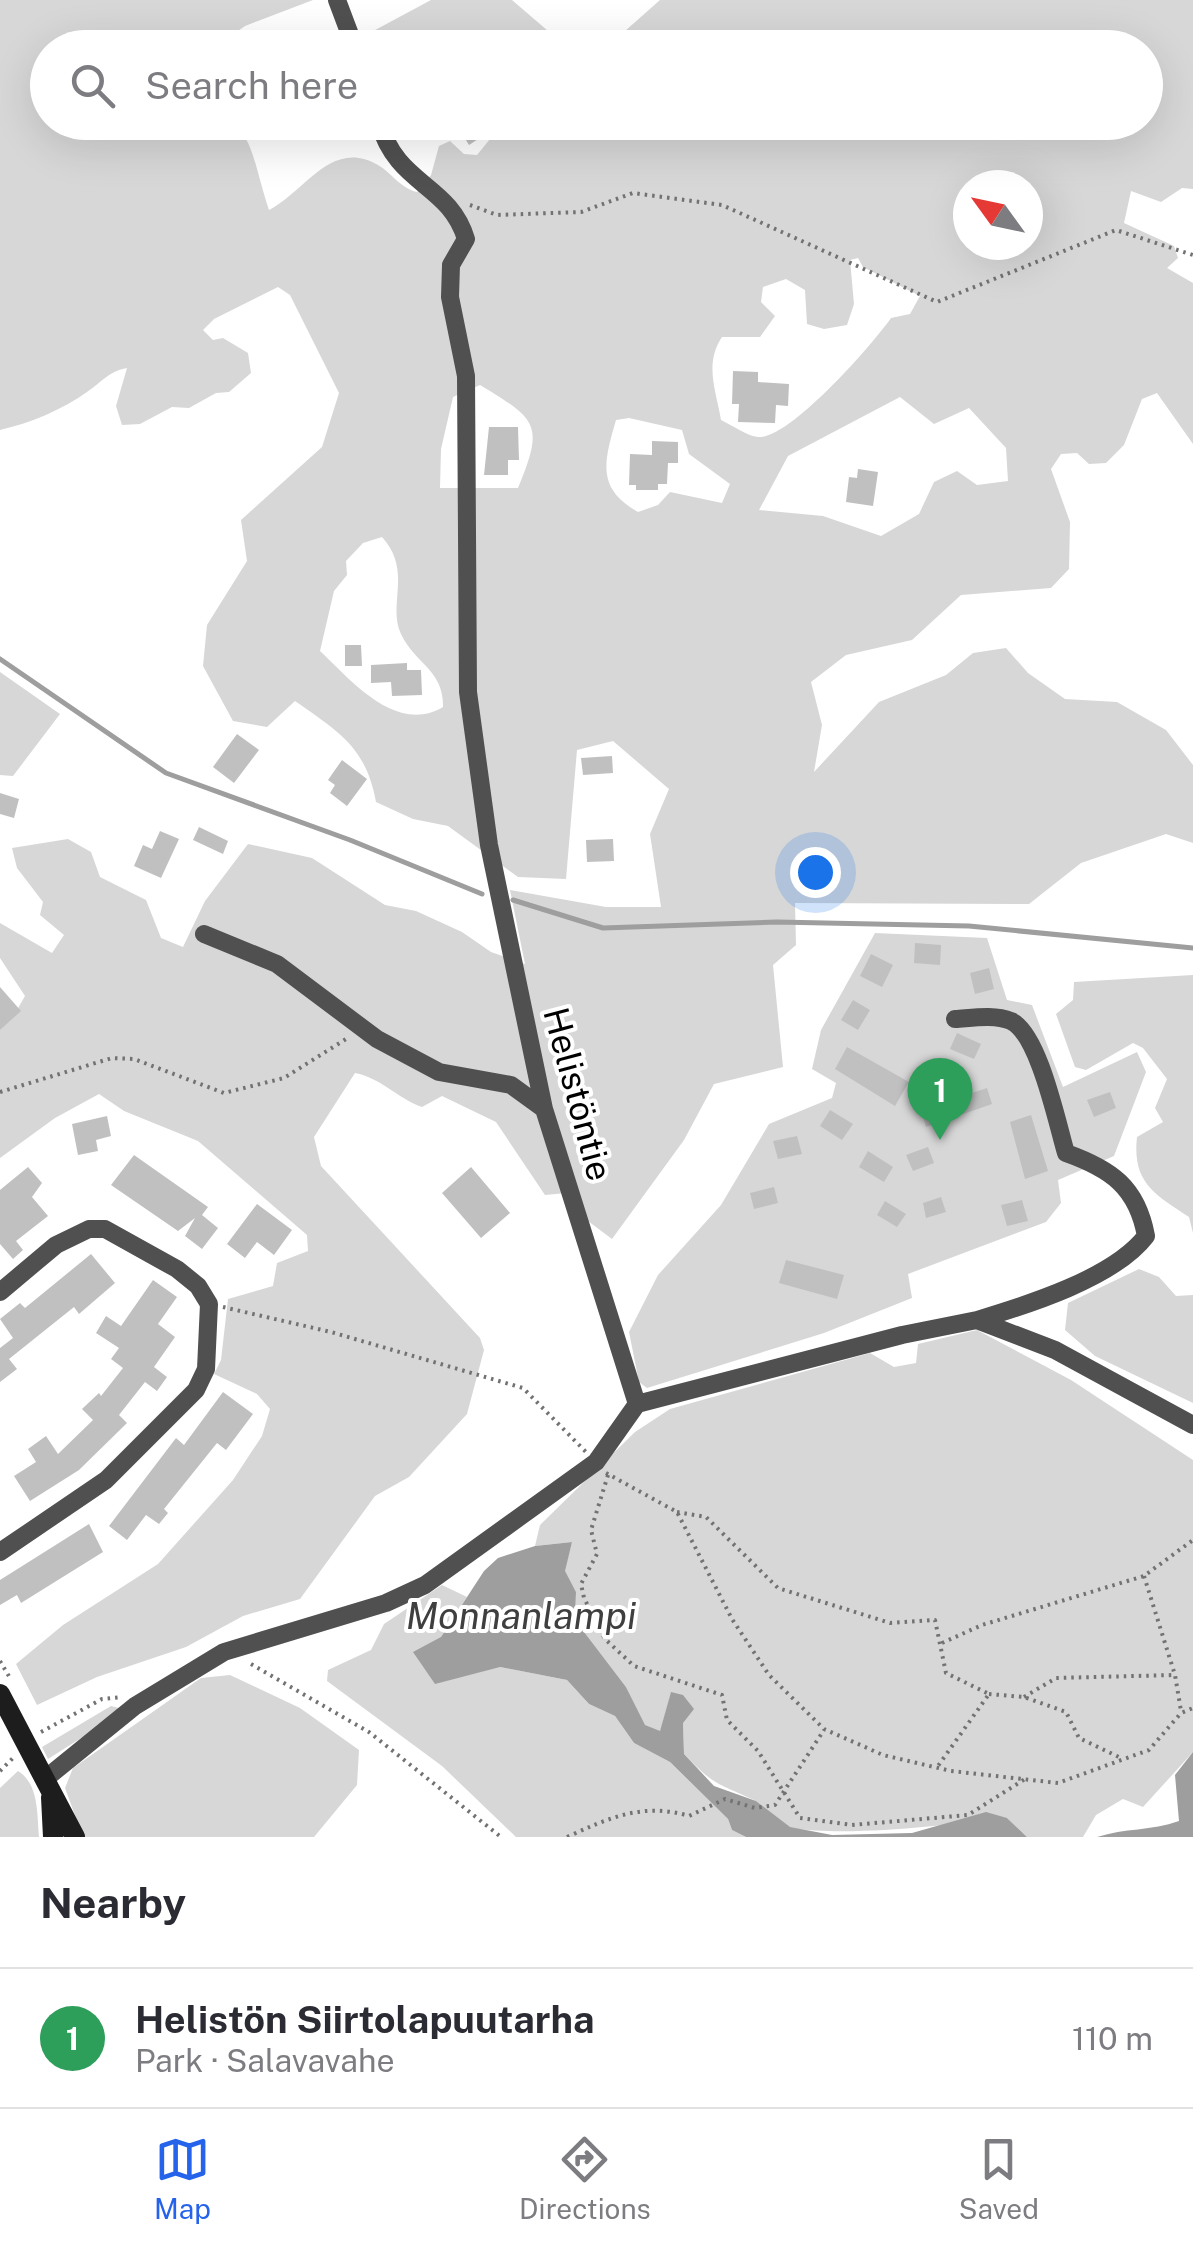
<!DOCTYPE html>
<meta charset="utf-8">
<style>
:root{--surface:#fff;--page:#f7f7f7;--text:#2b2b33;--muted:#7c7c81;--line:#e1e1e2;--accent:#2563eb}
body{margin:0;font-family:"Public Sans",sans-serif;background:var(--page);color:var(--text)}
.compass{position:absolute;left:953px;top:170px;width:90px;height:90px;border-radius:50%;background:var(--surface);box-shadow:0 10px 40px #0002;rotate:303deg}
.you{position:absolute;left:815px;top:872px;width:35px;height:35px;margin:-25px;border:8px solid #fff;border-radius:50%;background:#1a73e8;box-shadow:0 0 0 15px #1a73e833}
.badge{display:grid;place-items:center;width:65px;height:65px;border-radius:50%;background:var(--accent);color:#fff;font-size:32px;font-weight:700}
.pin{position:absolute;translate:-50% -82px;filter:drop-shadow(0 2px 5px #0008)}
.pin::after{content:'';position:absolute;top:52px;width:35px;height:30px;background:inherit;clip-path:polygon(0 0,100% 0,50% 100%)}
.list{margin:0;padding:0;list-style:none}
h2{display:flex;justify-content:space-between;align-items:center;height:130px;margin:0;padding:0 40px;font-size:42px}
h2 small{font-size:32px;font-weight:400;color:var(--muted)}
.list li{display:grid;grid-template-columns:65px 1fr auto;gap:30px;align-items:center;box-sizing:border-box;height:140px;padding:0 40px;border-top:2px solid var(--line)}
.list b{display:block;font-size:38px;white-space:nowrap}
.list p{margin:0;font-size:32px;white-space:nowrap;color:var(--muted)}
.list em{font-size:32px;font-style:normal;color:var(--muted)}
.icon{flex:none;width:55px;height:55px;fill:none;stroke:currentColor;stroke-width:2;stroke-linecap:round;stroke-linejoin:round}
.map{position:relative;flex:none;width:1193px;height:1837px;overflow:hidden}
.search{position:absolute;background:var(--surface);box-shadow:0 10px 40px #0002;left:30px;right:30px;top:30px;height:110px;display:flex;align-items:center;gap:25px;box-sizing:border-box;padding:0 35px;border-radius:55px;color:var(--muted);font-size:38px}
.sheet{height:270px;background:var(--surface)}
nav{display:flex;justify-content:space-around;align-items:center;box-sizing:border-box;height:140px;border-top:2px solid var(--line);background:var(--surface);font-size:28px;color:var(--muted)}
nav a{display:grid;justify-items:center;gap:5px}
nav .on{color:var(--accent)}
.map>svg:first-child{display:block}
.green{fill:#d7d7d7;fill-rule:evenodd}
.water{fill:#9e9e9e}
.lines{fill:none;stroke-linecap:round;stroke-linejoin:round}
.stream{stroke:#9e9e9e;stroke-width:5}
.building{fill:#c0c0c0}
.path{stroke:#727272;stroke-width:4;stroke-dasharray:2.5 5;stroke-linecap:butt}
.street{stroke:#505050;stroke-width:18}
.secondary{stroke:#1d1d1d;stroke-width:20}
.labels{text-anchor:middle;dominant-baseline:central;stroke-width:8;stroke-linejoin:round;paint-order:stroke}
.street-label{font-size:35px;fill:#000;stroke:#fff}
.water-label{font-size:38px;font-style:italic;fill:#3f3f3f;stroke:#fff}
</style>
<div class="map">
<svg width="1193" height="1837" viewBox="0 0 1193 1837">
<rect width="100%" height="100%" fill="#fff"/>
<path class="green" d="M0,0H313L245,26L215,47L48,48V122L156,123L165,139C256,102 245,138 269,210C306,191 331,138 378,165C393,174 400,188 417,192L431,175L439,146L450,141L464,154L477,155L503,123L1146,122V48L607,47L660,0H1193V189L1182,188L1161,202L1131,191L1124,223L1174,246L1178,258L1167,268L1193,283V444L1157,393L1142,399L1124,445L1106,463L1089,464L1077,453L1061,454L1051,469L1070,522L1069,569L1051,588L961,595L912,640L846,655L811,682L822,725L814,772L879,702L946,675L973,653L1006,648L1028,673L1065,699L1117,702L1166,730L1193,765V843L1166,834L1081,863L1029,904L795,903L796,945L773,965L783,1067L714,1084L684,1140L612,1239L588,1221L577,1192L545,1195L496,1122L442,1096L422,1107C397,1098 381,1078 355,1073L314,1137L321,1166L480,1338L484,1350L467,1414L409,1477L375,1496L300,1599L243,1616L186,1647L97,1677L37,1705L16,1664L63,1625L158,1564L233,1480L262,1436L270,1409L257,1394L214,1374L221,1360L228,1299L273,1286L277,1263L308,1251L307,1235L198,1141L124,1111L99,1094L55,1118L0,1158V1025L13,1017L25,996L0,958V923L52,953L64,935L40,915L43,902L17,868L12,848L68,839L91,852L100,877L146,900L161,938L183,947L205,901L248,844L312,858L385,905L416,911L462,932L491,952L525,964L510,890L606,907H661L650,834L669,789L613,741L577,750L566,879L518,877L448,826L413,819L376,802C366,747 339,732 295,701L267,727L233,721L203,666L207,625L247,561L241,520L322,447L339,393L290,295L278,287L214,319L203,330L213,340L223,338L248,353L251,373L229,392L216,393L189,408L172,407L140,424L122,425L116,406L127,368C109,371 102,382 87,392C62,410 30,423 0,430ZM968,185H1028V245H968ZM858,258L863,267L920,296L910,314L891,318C873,344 789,440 758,437C747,436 732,425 721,420C716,390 704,364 722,337H760L775,316L761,302L763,287L786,279L805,290L807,324L824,329L847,325L854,304L850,260ZM480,385C538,420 544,425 518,488H440L441,449L453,397ZM900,397L934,424L969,408L1006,448L1008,481L977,485L957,471L934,482L919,514L881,536L823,516L759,510L788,456ZM629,418L682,430L689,454L730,484L722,503L670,492L658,505L638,512C596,488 604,462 616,420ZM382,537C413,571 387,605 401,634C415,664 444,670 443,707C396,735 351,680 320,651L334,591L347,575L346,561L363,543Z
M431,0H512L562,43L606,47H368L364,36Z
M0,672L60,714L13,776L0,775Z
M875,933L987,938L1007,1000L1032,1005L1063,1087L1137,1052L1146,1072L1114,1156L1058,1180L1061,1203L1046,1222L908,1274L912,1298L824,1333L647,1388L639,1382L629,1332L658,1275L721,1205L769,1124L832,1098L836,1083L812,1069L821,1030Z
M1193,975V1233L1189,1217C1154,1194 1132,1182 1137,1137L1163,1122L1155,1108L1167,1079L1143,1048L1133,1043L1086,1070L1075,1067L1056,1014L1073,1000L1074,982Z
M1139,1269L1159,1277L1176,1296L1193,1295V1403L1095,1356L1065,1330L1068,1303Z
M977,1330L1071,1380L1193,1460V1752L1143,1807L1123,1799L1096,1815L1083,1837H1027L1007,1818C946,1825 850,1837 791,1828C777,1822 767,1807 754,1800C715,1782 715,1786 684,1754L683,1723L671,1693L660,1732L644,1725L626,1687L575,1620L576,1592L564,1571L572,1542L535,1546L540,1525L635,1432L670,1409L870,1353L894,1367L916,1363L918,1344Z
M442,1585L467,1597L441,1637L500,1667L567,1680L589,1704L615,1716L634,1743L670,1762L728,1819L732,1830L746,1837H516L442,1766L327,1681L328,1670L371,1650L384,1624Z
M230,1675L300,1708L359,1750L357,1785L314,1837H83L65,1788L73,1768L201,1678Z
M111,1706L119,1708V1714L48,1759L42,1747Z
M18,1771C39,1784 37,1814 39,1837H0V1788Z"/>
<path class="water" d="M572,1542L565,1571L576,1592L575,1620L626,1687L645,1725L660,1731L671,1692L683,1695L694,1709L683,1723L684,1754L714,1786L756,1801L790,1827L832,1835L912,1833L986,1812L1007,1818L1027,1837H746L732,1830L728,1819L670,1762L634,1743L615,1716L589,1704L567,1680L500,1667L435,1684L413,1652L441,1637L484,1571L498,1558L535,1546Z
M1193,1752V1837H1097C1125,1828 1151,1831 1179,1821L1175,1775Z"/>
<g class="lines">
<path class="stream" d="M0,659L166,773L350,840L482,894
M513,900L603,928L777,922L969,926L1193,948"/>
</g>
<path class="building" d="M475,122H504L469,145L461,132Z
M733,371L758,372V382L789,384L788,406L776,405L775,423L738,422L739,404H732Z
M489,427H518L519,460H508V475H484Z
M652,441L678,442V463H668L667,484H658V490H636V485H629L630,454L652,455Z
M858,469L878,472L873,506L846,502L849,477L857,478Z
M345,645H361L362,666H345Z
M407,663V670H421L422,695L392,696L391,682L371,683V665Z
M237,734L259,750L234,783L213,767Z
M612,756L613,773L583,775L581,758Z
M342,760L367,779L347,806L330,793L335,785L328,780Z
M0,793L19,799L14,818L0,814Z
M199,827L228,841L223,854L193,840Z
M160,831L179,839L161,878L134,866L143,845L152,849Z
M613,839L614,861L587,862L586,840Z
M915,943L941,945L940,965L914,963Z
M871,954L893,965L882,987L860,976Z
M989,968L994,989L975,994L970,973Z
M0,987L21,1011L0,1030Z
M853,1000L870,1010L858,1030L841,1020Z
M957,1033L981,1044L974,1059L950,1049Z
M847,1047L909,1082L895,1106L835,1069Z
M987,1088L992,1104L926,1127L921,1110Z
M1110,1092L1116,1108L1094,1117L1087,1100Z
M830,1110L853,1124L842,1140L820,1126Z
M1031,1115L1048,1171L1025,1179L1010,1122Z
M107,1116L111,1136L96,1140L98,1151L78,1155L72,1124Z
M797,1136L802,1154L778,1159L773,1141Z
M928,1147L934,1163L913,1171L906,1155Z
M868,1151L893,1167L884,1182L859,1167Z
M134,1155L208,1207L202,1215L218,1228L202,1249L185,1236L195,1218L178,1231L111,1185Z
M28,1167L42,1183L32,1197L48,1216L16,1241L23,1250L13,1259L0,1244V1190Z
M471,1167L510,1213L481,1238L442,1193Z
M774,1187L778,1203L754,1209L750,1193Z
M941,1197L946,1212L926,1218L923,1203Z
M1022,1200L1028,1221L1007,1226L1001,1205Z
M885,1201L906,1214L897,1227L877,1215Z
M257,1204L292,1230L274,1255L257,1242L245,1258L227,1244Z
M91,1254L115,1283L79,1314L74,1307L9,1359L17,1369L0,1382V1348L13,1338L0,1319L20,1303L25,1308Z
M786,1260L844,1275L837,1299L779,1283Z
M153,1280L177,1297L158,1324L175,1337L154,1367L167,1377L157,1391L145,1382L119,1415L127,1423L79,1470L30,1501L14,1476L36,1462L28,1449L46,1436L58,1454L93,1420L82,1409L99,1393L101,1396L123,1368L111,1359L119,1348L96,1333L106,1316L121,1326Z
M223,1392L253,1414L226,1450L217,1443L164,1509L168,1513L159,1524L146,1515L127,1540L109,1526L176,1438L184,1445Z
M89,1524L103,1552L21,1603L17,1595L0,1605V1580Z"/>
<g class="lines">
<path class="path" d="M470,205L497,215L581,212L633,193L722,205L937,302L1116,230L1193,255
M0,1092L112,1058L134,1059L224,1093L284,1078L346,1039
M223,1307L331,1332L523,1388L586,1452
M606,1473L677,1512L732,1619L769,1675L824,1729L883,1755L951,1771L1058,1783L1149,1750L1181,1713L1193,1708
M608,1475L591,1530L597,1554L581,1584L584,1598L605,1639L634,1666L722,1695L727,1720L758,1751L800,1818L852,1825L968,1815L1025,1779
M677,1512L706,1517L778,1588L890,1623L935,1620L946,1673L989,1694L938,1766
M1144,1576L1175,1675L1181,1711
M942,1643L982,1625L1144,1576L1193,1540
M0,1661L10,1678
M251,1664L369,1732L501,1837
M989,1694L1024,1697L1066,1712L1079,1738L1121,1758
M1024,1697L1056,1678L1175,1675
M41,1732L102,1699L122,1697
M0,1771L14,1757
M567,1837C609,1818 643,1802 689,1816L725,1799L755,1808L775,1805L824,1730"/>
<path class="street" d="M337,0L355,48
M204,934L277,964L377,1039L439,1072L511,1085L544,1109
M955,1019C972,1018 994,1014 1011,1021C1039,1034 1057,1123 1066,1153C1111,1169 1137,1187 1146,1236C1114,1278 1027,1305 977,1320
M0,1292L56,1245L89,1229H105L177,1269L198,1286L209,1304L206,1369L196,1390L106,1480L0,1552
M637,1404L902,1335L977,1320L1055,1350L1193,1425
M45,1779L135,1706L224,1652L386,1603L425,1585L596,1462L637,1404L544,1109L489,845L468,692L466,376L450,297L451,265L466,239C449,183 397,186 379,122"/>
<path class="secondary" d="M0,1694L75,1837
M51,1797L53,1837"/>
</g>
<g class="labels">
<g class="street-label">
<text transform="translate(578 1094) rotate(75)">Helistöntie</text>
</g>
<g class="water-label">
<text x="521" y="1615">Monnanlampi</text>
</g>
</g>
</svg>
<svg class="compass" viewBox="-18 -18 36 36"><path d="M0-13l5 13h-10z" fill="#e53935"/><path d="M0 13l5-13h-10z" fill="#7c7c81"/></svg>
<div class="you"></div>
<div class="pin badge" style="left:940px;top:1140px;background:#2e9e5b">1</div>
<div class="search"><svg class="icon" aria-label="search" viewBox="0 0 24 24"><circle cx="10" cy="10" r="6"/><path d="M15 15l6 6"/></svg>Search here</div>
</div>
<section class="sheet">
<h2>Nearby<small></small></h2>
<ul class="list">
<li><span class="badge" style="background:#2e9e5b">1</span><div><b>Helistön Siirtolapuutarha</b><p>Park · Salavavahe</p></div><em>110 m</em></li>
</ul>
</section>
<nav>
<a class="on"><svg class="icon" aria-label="map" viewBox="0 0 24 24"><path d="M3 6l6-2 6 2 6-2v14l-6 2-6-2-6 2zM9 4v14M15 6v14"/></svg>Map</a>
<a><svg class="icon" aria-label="directions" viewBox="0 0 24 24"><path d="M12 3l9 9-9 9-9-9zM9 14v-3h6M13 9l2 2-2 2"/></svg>Directions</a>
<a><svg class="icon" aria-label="saved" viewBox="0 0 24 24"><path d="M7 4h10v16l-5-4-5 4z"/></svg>Saved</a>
</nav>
